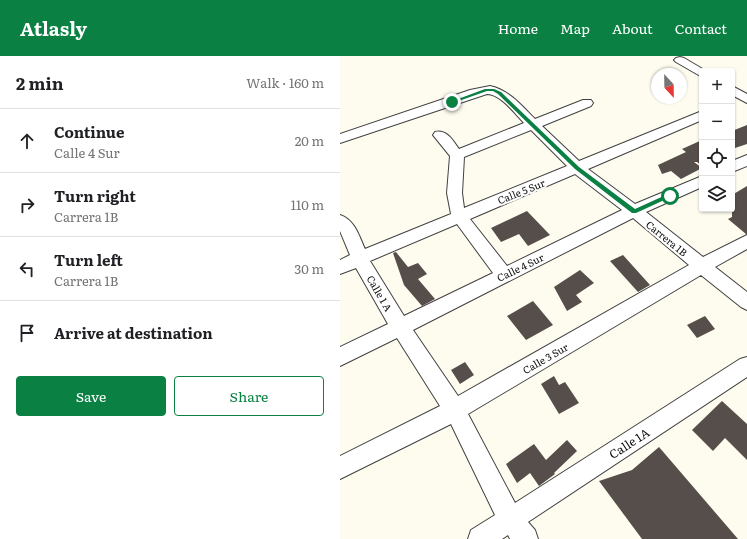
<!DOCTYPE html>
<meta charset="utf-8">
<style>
:root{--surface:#fff;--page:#f2f2f2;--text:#202124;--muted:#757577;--line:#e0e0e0;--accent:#0b8043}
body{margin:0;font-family:Literata,serif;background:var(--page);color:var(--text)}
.controls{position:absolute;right:12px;top:12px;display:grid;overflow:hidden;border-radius:4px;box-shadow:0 1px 3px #0004}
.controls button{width:36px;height:36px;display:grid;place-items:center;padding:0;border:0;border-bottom:1px solid var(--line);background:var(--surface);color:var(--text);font:20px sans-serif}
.compass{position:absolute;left:311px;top:12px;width:36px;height:36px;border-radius:50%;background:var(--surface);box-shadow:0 1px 3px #0004;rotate:158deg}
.stop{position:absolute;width:12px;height:12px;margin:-9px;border:3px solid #0b8043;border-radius:50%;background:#fff}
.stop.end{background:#0b8043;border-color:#fff;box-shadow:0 1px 4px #0008}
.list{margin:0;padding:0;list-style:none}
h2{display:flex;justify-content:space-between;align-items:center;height:52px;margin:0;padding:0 16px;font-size:17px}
h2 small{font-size:13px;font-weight:400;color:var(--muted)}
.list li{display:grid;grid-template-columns:26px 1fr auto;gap:12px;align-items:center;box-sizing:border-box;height:64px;padding:0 16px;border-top:1px solid var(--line)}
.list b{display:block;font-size:15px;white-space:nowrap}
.list p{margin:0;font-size:13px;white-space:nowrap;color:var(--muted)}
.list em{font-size:13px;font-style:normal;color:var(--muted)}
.actions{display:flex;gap:8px;padding:12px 16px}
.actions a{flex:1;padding:9px 0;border:1px solid var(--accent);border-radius:4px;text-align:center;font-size:14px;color:var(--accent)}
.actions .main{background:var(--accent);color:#fff}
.icon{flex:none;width:22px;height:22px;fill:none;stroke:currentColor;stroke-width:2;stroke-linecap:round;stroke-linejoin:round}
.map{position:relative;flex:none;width:407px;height:483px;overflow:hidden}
header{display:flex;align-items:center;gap:24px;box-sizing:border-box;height:56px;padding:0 20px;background:var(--accent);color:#fff}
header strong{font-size:19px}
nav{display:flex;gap:22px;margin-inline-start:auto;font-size:14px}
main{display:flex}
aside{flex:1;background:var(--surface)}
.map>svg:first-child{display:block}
.building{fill:#564e4a}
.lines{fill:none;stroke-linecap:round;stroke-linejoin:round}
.street-casing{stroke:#414141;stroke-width:2}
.street{fill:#fff;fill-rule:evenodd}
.route{fill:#0b8043}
.labels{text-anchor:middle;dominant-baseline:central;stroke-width:4;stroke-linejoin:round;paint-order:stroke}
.street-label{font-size:10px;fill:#0e0e0e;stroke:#fff}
.near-street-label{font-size:12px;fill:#0e0e0e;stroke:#fff}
</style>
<header>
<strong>Atlasly</strong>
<nav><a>Home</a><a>Map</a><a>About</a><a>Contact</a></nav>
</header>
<main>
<aside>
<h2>2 min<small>Walk · 160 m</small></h2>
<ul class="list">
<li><svg class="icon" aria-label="ahead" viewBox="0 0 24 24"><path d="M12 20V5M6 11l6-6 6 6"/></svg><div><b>Continue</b><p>Calle 4 Sur</p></div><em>20 m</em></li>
<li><svg class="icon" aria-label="right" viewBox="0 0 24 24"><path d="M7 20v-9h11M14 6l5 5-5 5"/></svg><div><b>Turn right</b><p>Carrera 1B</p></div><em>110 m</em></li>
<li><svg class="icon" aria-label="left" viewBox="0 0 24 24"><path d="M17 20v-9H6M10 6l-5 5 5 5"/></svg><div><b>Turn left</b><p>Carrera 1B</p></div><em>30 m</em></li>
<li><svg class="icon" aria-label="arrive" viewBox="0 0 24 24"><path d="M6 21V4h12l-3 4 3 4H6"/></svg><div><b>Arrive at destination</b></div></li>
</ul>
<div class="actions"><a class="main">Save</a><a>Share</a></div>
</aside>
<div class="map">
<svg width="407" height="483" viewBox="0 0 407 483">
<rect width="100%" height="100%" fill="#fefbef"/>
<path class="building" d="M407,69V88L392,93V75Z
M362,84V110L357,106H354L362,112L341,123L331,115L322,118L318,109L346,96L342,93Z
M407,130V178H406L388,163L392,161V139Z
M187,155L210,179L188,190L179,178L161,186L151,172Z
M56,196L68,211L78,207L87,218L78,223L95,243L82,250L64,229L53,197Z
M283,199L310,229L298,236L270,205Z
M240,214L254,227L236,239L242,246L227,255L214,231Z
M193,245L213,269L186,284L167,260Z
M365,260L375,273L357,282L347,269Z
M125,306L134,319L120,328L111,314Z
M214,320L219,329L225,326L239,347L219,358L201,328Z
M382,345L407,368V404L385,382L373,395L352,374Z
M227,384L237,395L214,417L215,418L199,430L190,417L177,427L166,408L194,388L206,404Z
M319,391L398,483H302L259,425L292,414Z"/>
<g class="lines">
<defs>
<path id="street" d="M340,1L344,2L366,15H362V21L336,6L334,4L336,2Z
M150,30C169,34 182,50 195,63L243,44H251L253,47L251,50L202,70L239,105L362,55V64L248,113L295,148L362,120V131L306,156L363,201L407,179V193L375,211L407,236V254L401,251L361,219L128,358L175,447L400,303L407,301V321L188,466L195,474L198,483H170L168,479L162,483H128L131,474L155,459L111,368L0,423V400L100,350L57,282L0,310V291L48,268L16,212L0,218V204L10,199L0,175V159C15,164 19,180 25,193L111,158L107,137L110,100L93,79L95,76C107,73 113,85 119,93L184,67C175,58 161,38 147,38L0,87V78L130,34ZM191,74L227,110L124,152L122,137L124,101ZM235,118L282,154L167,210L130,163ZM293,162L349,209L118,340L73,274ZM117,168L153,217L64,260L30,205Z
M392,30L407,38V47L392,39Z
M407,99V110L392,116V105Z"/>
</defs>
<use href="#street" class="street-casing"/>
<use href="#street" class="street"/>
</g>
<path class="route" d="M145,33H154L161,36L239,111L295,153L328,138L333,140L296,157H292L235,113L158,38L153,35H147L113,47L110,46Z"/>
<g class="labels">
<g class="street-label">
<text transform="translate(181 135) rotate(-22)">Calle 5 Sur</text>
<text transform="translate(327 182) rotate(39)">Carrera 1B</text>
<text transform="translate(180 211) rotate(-26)">Calle 4 Sur</text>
<text transform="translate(40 237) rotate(60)">Calle 1 A</text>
<text transform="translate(205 302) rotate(-30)">Calle 3 Sur</text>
</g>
<g class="near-street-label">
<text transform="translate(289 387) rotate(-33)">Calle 1A</text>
</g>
</g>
</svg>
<div class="controls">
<button>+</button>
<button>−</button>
<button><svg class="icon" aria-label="locate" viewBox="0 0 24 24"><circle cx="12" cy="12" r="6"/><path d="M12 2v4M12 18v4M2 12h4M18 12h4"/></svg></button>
<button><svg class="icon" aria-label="layers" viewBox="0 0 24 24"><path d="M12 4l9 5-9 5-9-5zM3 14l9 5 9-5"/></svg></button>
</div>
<svg class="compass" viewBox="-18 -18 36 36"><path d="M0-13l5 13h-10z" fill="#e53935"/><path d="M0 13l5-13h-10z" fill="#757577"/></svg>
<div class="stop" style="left:330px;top:140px"></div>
<div class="stop end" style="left:112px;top:46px"></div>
</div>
</main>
